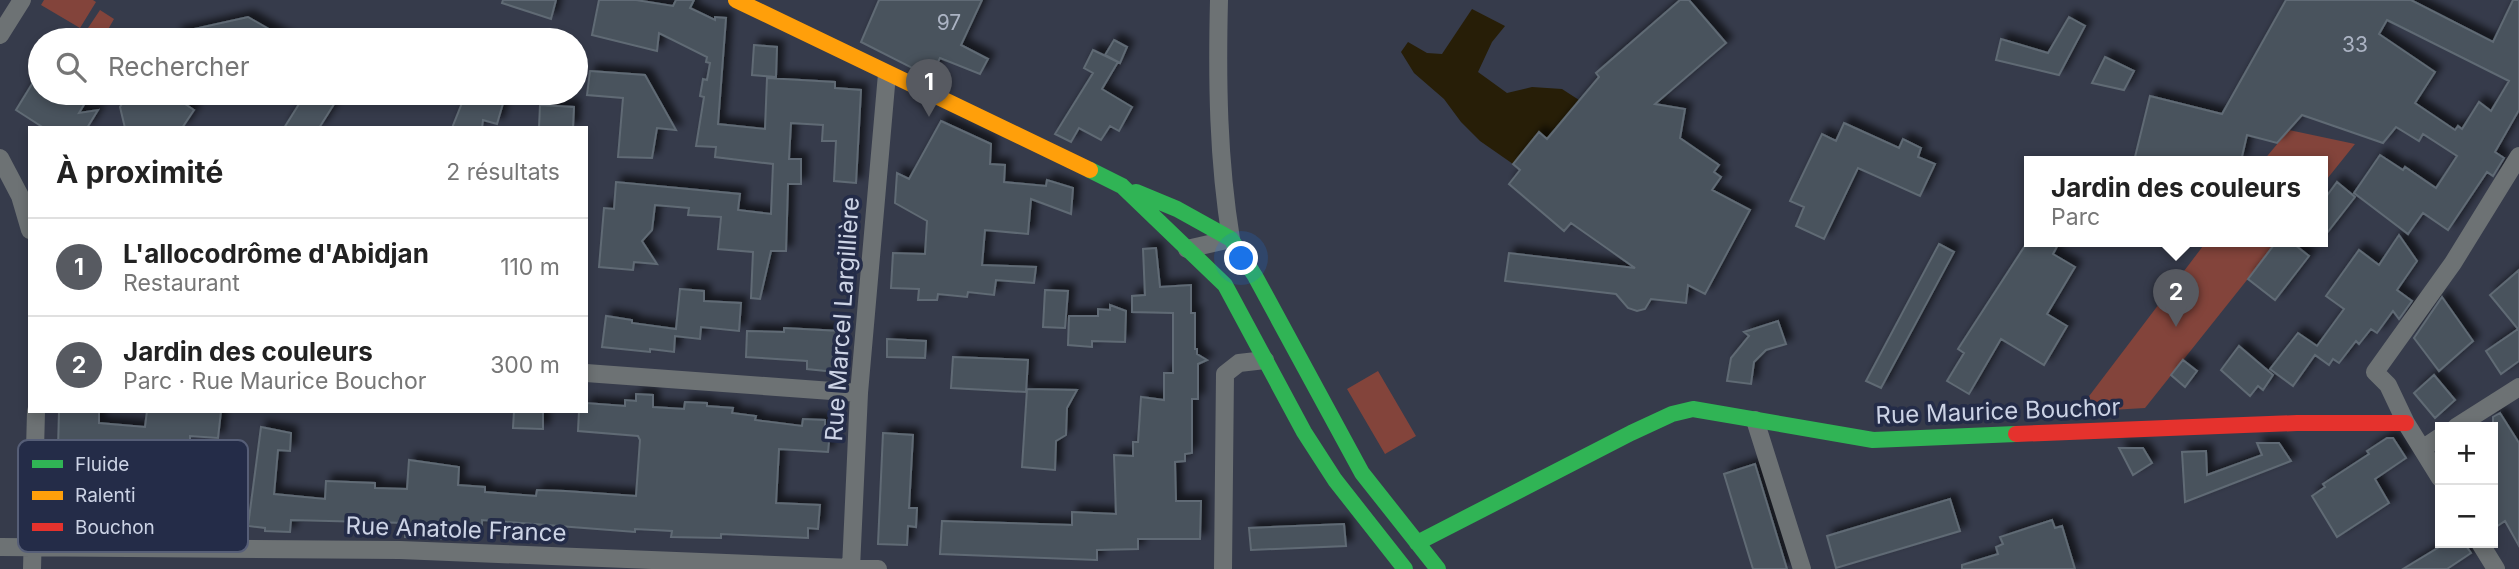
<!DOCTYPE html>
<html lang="fr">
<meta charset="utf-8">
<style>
:root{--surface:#fff;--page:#f2f2f2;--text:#222;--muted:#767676;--line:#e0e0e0;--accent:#575a61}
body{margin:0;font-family:Inter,sans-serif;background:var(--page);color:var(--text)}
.controls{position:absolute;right:21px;bottom:21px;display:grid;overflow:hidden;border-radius:0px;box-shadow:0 4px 10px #0003}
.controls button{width:63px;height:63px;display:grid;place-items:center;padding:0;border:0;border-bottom:2px solid var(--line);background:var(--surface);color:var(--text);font:35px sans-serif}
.you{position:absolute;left:1242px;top:259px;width:24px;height:24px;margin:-18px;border:5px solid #fff;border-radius:50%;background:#1a73e8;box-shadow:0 0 0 10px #1a73e833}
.badge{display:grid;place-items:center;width:46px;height:46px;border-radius:50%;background:var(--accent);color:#fff;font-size:23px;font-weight:700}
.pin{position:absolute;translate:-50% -58px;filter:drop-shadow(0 2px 4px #0008)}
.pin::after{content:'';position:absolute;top:37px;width:24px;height:21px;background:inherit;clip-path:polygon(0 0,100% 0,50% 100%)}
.popup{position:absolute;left:2024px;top:156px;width:304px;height:91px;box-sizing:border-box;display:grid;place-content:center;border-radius:0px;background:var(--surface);filter:drop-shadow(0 2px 5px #0005);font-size:23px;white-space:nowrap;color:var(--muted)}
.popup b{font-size:26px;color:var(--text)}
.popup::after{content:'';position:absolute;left:50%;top:100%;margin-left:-14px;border:14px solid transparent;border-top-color:var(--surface)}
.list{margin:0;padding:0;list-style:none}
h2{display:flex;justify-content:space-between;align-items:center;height:91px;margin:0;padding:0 28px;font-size:30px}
h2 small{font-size:23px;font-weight:400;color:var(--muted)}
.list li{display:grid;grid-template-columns:46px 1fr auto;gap:21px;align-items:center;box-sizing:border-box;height:98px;padding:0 28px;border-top:2px solid var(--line)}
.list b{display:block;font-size:26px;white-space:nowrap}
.list p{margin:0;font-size:23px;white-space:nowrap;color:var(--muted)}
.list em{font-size:23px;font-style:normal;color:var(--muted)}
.icon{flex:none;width:38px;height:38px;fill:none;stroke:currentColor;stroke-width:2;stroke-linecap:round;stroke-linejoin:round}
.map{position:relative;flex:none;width:2519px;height:569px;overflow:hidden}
.search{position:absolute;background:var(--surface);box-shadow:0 4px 10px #0003;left:28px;top:28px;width:560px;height:77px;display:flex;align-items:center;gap:18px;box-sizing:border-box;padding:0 24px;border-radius:38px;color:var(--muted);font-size:26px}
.panel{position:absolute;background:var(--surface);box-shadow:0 4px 10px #0003;left:28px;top:126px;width:560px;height:287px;border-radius:0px}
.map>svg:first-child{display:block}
.green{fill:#83443b}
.water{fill:#271e07}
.building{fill:#49535d;stroke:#606b74;stroke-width:2;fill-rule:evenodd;filter:url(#shadow)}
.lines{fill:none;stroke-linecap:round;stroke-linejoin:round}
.street{stroke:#6d7274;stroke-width:18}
.fast{stroke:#30b455;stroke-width:16}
.slow{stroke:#ff9f0a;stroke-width:16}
.jam{stroke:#e5322d;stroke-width:16}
.labels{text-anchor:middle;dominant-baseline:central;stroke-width:7;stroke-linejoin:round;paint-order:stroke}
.number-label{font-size:21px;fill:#abb3c3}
.street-label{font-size:24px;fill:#ccd3e5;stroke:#242c48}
.key{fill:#242c48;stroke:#565e77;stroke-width:2}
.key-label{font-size:19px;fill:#ccd3e5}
</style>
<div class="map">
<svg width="2519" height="569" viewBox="0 0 2519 569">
<defs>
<filter id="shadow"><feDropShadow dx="6" dy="-6" stdDeviation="3.5" flood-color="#0009"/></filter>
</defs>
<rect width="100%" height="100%" fill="#363b4b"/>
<path class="green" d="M44,0H93L96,2L80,28L41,5Z
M100,10L114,19L102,40L86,31Z
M2289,130L2355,144L2323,184V161H2263Z
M2217,241H2278L2145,408L2077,412L2203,246Z
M1378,371L1416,436L1385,454L1347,389Z"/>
<path class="water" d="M1472,9L1505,26L1492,42L1478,72L1507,93L1532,87L1562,89L1579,100L1547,139L1539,133L1513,164L1480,141L1461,122L1444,99L1414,73L1401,52L1408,42L1427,53L1442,54Z"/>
<path class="building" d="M503,0H556L551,19L502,3Z
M599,0H636L673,6L676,0H694L690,8L715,20V17L726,18L718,124L765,129L767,78L835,82V88L861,90L856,183L834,181L836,141H822L823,125L791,123L789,159H801V184H788L786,251H771L760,299L751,298L753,252L718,249L721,217L688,215L689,208L655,205L652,230L642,241L657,264L634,262L633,270L599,267L604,208L614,209L616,182L740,194L738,210L771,214L773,164L715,157L716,147L696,146L704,97L700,96L703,79L707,80L710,63L706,62L707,57L659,33L657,51L592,35Z
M879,0H982L961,45L988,59L980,74L940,58L930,77L861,42Z
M1680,0H1689L1726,43L1655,104L1685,109L1680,138L1719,165L1714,172L1721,177L1712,190L1750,210L1705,294L1688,285L1686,303L1651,299L1645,309L1637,311L1628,308L1616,294L1505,281L1509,253L1635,268L1571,223L1564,231L1509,184L1520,170L1513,164L1539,132L1547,139L1599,77L1596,73Z
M2286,0H2411L2493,42L2513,0H2519V110L2495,152L2504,158L2493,176L2487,172L2448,230L2423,213L2408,234L2354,193L2380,155L2403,170L2405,167L2436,188L2457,156L2423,134L2419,141L2396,127L2383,143L2302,115L2277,143L2247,135L2241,161H2134L2150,96L2222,114ZM2387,20L2509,81L2491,111L2479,102L2462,129L2458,126L2455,130L2415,103L2435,72L2379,34Z
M248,17L288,40H177L176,33Z
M2069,17L2085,26L2059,75L1996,60L2001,39L2048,53Z
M1114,40L1127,47L1120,63L1105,55Z
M754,45L777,47L776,77L752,75Z
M1093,50L1118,62L1102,89L1132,107L1119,131L1110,126L1101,140L1079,128L1071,142L1055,134L1093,73L1084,68Z
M2105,57L2134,71L2124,90L2092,83Z
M40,71V93H91L79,113L98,110L87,128H44L16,110Z
M590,71L645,75L676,130L657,128L652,158L618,157L623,98L587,95Z
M129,93H179L176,98L194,110L182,128H125L120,107Z
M306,93H341L319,128H284Z
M466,93H506L497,124L483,120L482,128H452Z
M540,105L574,107L573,128H539Z
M941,121L991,144L990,164L1005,165L1004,182L1046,186L1047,180L1073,188L1071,214L1031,199L1028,234L985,230L982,265L1036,267L1034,283L996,280L994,295L968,292L967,297L938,294L937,300H918L919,289L891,288L893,253L925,254L927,221L895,203L897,173L909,179Z
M1844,123L1899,148L1903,139L1921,148L1918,157L1935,164L1920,196L1858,168L1824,239L1796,226L1804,207L1790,201L1822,134L1836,141Z
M2337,182L2355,197L2323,238V201Z
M2399,235L2417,261L2397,290L2412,301L2399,319L2393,311L2377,333L2371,329L2359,344L2356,341L2339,363L2333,359L2329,365L2315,355L2293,386L2270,369L2298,333L2317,346L2344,309L2326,296L2359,250L2379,265Z
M2028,241H2060L2053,254L2075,267L2047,314L2067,326L2044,365L2001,339L1969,394L1947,381L1964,353L1958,349Z
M2277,241H2290L2309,256L2275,300L2248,279Z
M1939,244L1954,252L1881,388L1866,381Z
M1156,248L1160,287L1191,285V313H1195V349H1197V354L1207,360L1198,364V399H1192V453L1185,454V461L1175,462L1176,501H1201L1200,539H1138V549L1097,550V560L940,554L942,521L1072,525V512L1116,514L1114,455L1133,456V442H1138L1141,397L1164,400V373H1173V313L1132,312V296L1145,295L1143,249Z
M2519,270V361L2501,374L2486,351L2518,329L2490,295Z
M680,289L704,291V301L741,303L739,331L701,327L700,339L675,336L674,352L650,349V352L602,347L606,316L632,320V323L676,329Z
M1045,290L1068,291L1065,328L1043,327Z
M2442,297L2473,341L2439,371L2414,338Z
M1110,305L1126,311L1125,342L1092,341V347L1068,345L1069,316H1098V309L1110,310Z
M1778,321L1786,344L1766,350L1754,362L1751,384L1727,381L1731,358L1749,336L1744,332Z
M784,328L840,331L835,372L807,369V361L746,357L747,331L784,332Z
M887,339L926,341L925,358L887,357Z
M2239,346L2273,375L2263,390L2258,386L2250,396L2221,370Z
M953,357L1028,360L1026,392L951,388Z
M2183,360L2197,371L2185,387L2171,375Z
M2434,375L2455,400L2435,418L2414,393Z
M1027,389L1077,390L1067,408L1066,435L1056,441L1055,470L1022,467Z
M636,394L653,395V407L684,409L685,402L707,403V406L733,408L732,413L756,416L755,420L802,426L803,419L825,420V430L830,431L828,452L779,449L776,503L820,505L818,529L808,528V538L721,534V538L671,537L672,531L635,529V532L482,520V525L471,524L470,530L448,528L447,539L405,537L406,523L291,520L290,532L265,531V528L248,526L261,427L291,433L290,451L278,450L274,494L325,499L326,481L375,483V488L407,489L409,460L459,467L458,485L485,487V492L536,496L537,490L565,491L636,496L640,440L638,436L578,431L579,411H586V403L625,406V400L636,401Z
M59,411H99V423L145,427L147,411H221L218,438L190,436V441L166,440L165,476L222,480L221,511L188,510L187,516L162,515L161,527L56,523Z
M514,411H543V429L513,428Z
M2500,413L2519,443V546L2505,521L2493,529V417Z
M883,433L913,435L909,508H917L916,527L908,526L907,545L878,544Z
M2387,438H2393L2406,458L2375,479L2389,503L2337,537L2312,496L2325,487L2323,484L2369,454L2367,451Z
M2257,443H2279L2291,461L2185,502L2182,452L2206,451L2207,475L2262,455Z
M2119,448H2143L2152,463L2133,475Z
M1755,464L1787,569H1753L1724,474Z
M1950,499L1960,531L1836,568L1827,536Z
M2052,520L2055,528L2062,526L2075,569H1962V565L1998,554L1996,547L2003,544L2000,537Z
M1344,524L1346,546L1251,550L1249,528Z
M2446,543H2464L2471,553L2447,569H2403Z"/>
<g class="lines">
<path class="street" d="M0,35L22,0
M0,158L20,196L30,230
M1187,249L1231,239C1218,159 1217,81 1219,0
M586,373L859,393
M1755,420L1802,569
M2456,427L2519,387
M2422,449L2440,437
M2440,478L2406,423L2388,385L2375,372L2453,263L2519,156
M2480,543L2496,569
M0,547L400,550L878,569
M851,568L859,393L887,74
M32,569L36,411
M1223,569L1225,374L1239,363L1265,360"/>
<path class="fast" d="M1090,170L1122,186L1225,285L1304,432L1335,480L1405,569
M1136,192L1177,209L1231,239L1255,276L1362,473L1438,569
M1417,543L1631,433L1672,414L1693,409L1873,440L2016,434"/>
<path class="slow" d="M736,0L1090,170"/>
<path class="jam" d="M2016,434L2297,423H2406"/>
</g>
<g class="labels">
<g class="number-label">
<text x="949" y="22">97</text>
<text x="2355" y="44">33</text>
</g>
<g class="street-label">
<text transform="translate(842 319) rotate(-86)">Rue Marcel Largillière</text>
<text transform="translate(1998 411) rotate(-2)">Rue Maurice Bouchor</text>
<text transform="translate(456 529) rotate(2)">Rue Anatole France</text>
</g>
</g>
<rect x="18" y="440" width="230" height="112" rx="10" class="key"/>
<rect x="32" y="460" width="31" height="8" fill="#30b455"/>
<rect x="32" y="491" width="31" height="9" fill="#ff9f0a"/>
<rect x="32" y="523" width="31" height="8" fill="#e5322d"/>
<g class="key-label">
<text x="75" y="471">Fluide</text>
<text x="75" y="502">Ralenti</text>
<text x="75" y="534">Bouchon</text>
</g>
</svg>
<div class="controls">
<button>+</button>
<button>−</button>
</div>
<div class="you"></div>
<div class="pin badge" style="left:929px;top:117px">1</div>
<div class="pin badge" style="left:2176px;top:327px">2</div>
<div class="popup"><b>Jardin des couleurs</b>Parc</div>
<div class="search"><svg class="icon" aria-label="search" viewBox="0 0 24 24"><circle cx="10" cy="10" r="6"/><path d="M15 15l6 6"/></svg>Rechercher</div>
<section class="panel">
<h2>À proximité<small>2 résultats</small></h2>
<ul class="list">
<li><span class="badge">1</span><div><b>L'allocodrôme d'Abidjan</b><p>Restaurant</p></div><em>110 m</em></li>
<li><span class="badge">2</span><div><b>Jardin des couleurs</b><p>Parc · Rue Maurice Bouchor</p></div><em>300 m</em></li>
</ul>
</section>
</div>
